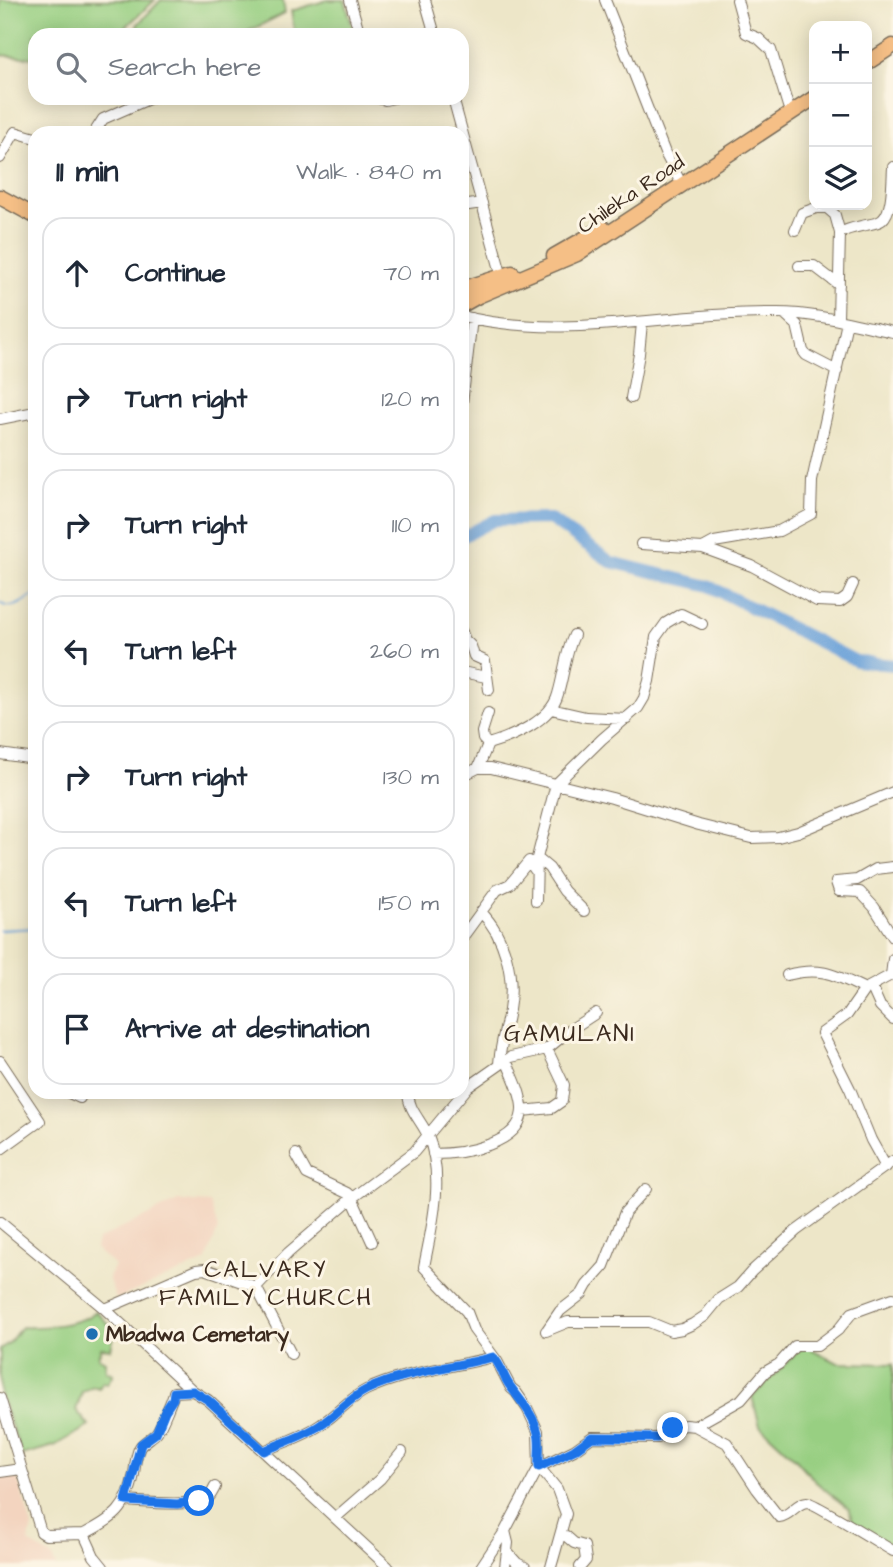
<!DOCTYPE html>
<meta charset="utf-8">
<style>
:root{--surface:#fff;--page:#f6f6f7;--text:#1f2937;--muted:#747a83;--line:#e0e1e3}
body{margin:0;font-family:"Architects Daughter",sans-serif;background:var(--page);color:var(--text)}
.controls{position:absolute;right:21px;top:21px;display:grid;overflow:hidden;border-radius:14px;box-shadow:0 4px 18px #0003}
.controls button{width:63px;height:63px;display:grid;place-items:center;padding:0;border:0;border-bottom:2px solid var(--line);background:var(--surface);color:var(--text);font:35px sans-serif}
.stop{position:absolute;width:21px;height:21px;margin:-16px;border:5px solid #1a73e8;border-radius:50%;background:#fff}
.stop.end{background:#1a73e8;border-color:#fff;box-shadow:0 2px 7px #0008}
.list{margin:0;padding:0;list-style:none}
h2{display:flex;justify-content:space-between;align-items:center;height:91px;margin:0;padding:0 28px;font-size:30px}
h2 small{font-size:23px;font-weight:400;color:var(--muted)}
.list li{display:grid;grid-template-columns:46px 1fr auto;gap:21px;align-items:center;box-sizing:border-box;height:112px;margin:0 14px 14px;padding:0 14px;border:2px solid var(--line);border-radius:21px}
.list b{display:block;font-size:26px;white-space:nowrap}
.list em{font-size:23px;font-style:normal;color:var(--muted)}
.icon{flex:none;width:38px;height:38px;fill:none;stroke:currentColor;stroke-width:2;stroke-linecap:round;stroke-linejoin:round}
.map{position:relative;flex:none;width:893px;height:1567px;overflow:hidden}
.search{position:absolute;background:var(--surface);box-shadow:0 4px 18px #0003;left:28px;top:28px;width:441px;height:77px;display:flex;align-items:center;gap:18px;box-sizing:border-box;padding:0 24px;border-radius:21px;color:var(--muted);font-size:26px}
.panel{position:absolute;background:var(--surface);box-shadow:0 4px 18px #0003;left:28px;top:126px;width:441px;height:973px;border-radius:21px}
.map>svg:first-child{display:block}
.built{fill:#f3d4bf}
.green{fill:#98cf82;stroke:#6a7c50;stroke-width:2}
.lines{fill:none;stroke-linecap:round;stroke-linejoin:round}
.stream{stroke:#6ca2d9;stroke-width:2}
.river{stroke:#6ca2d9;stroke-width:12}
.minor-casing{stroke:#796c5a;stroke-width:12}
.highway-casing{stroke:#796c5a;stroke-width:17}
.minor{stroke:#fff;stroke-width:10}
.highway{stroke:#f5bf86;stroke-width:14}
.route{stroke:#1a73e8;stroke-width:9}
.poi-dot{fill:#1f6fb2;stroke:#fcf5e5;stroke-width:2.5}
.labels{text-anchor:middle;dominant-baseline:central;stroke-width:6;stroke-linejoin:round;paint-order:stroke}
.street-label{font-size:21px;fill:#3b2a1e;stroke:#fcf5e5}
.poi-label{font-size:21px;font-weight:bold;fill:#3b2a1e;stroke:#fcf5e5;text-anchor:start}
.quarter-label{font-size:24px;letter-spacing:2px;fill:#3b2a1e;stroke:#fcf5e5}
</style>
<div class="map">
<svg width="893" height="1567" viewBox="0 0 893 1567">
<rect width="100%" height="100%" fill="#fcf5e5"/>
<filter id="ink" filterUnits="userSpaceOnUse"><feTurbulence type="fractalNoise" baseFrequency=".0143" numOctaves="2"/><feDisplacementMap in="SourceGraphic" scale="14" xChannelSelector="R" yChannelSelector="G"/><feConvolveMatrix kernelMatrix="1 2 1 2 8 2 1 2 1" color-interpolation-filters="sRGB"/></filter>
<filter id="wash" filterUnits="userSpaceOnUse"><feTurbulence type="fractalNoise" baseFrequency=".00686" numOctaves="4" result="noise"/><feDisplacementMap in="SourceGraphic" scale="28" xChannelSelector="R" yChannelSelector="G"/><feGaussianBlur stdDeviation="1.57" result="paint"/><feColorMatrix in="noise" values="0 0 0 0 0 0 0 0 0 0 0 0 0 0 0 0 0 1.4 0 .05"/><feComposite in="paint" operator="in"/></filter>
<g filter="url(#wash)">
<rect width="100%" height="100%" fill="#ede6c8"/>
<path class="built" d="M178,1201L210,1203L218,1229L206,1261L116,1299L108,1277L115,1266L95,1249L97,1240Z
M16,1473L32,1527L28,1542L52,1557L56,1567H0V1475Z"/>
<path class="green" d="M0,0H155L117,35H35V58L0,55Z
M161,0C177,0 202,4 215,0H283L285,13L241,35H139L137,25Z
M328,0H345L355,35H295L291,11Z
M96,1311L115,1331L111,1349L101,1348L98,1357L105,1361L106,1371L113,1374L107,1384L103,1382L99,1388L93,1386L82,1392L76,1410L89,1426L54,1446L22,1455L0,1395V1349L9,1343L21,1327C41,1328 81,1325 96,1311Z
M804,1345L838,1363L893,1364V1546L854,1527L849,1509L816,1482L797,1460L760,1426L752,1397Z"/>
<g class="lines">
<path class="stream" d="M0,603C12,612 25,601 35,594
M0,930L35,928"/>
<path class="river" d="M462,537L495,520L550,519L611,562L709,586L856,661L893,665"/>
</g>
</g>
<g filter="url(#ink)">
<g class="lines">
<defs>
<path id="minor" d="M350,0L360,35
M425,0L435,35
M605,0L665,153L682,185
M737,0L746,33L758,38L771,50L788,106
M378,98L385,100L394,98
M453,98L502,277
M94,133L103,119L151,98
M0,158L15,132L35,138
M462,206L482,203
M795,230L802,213L816,208H827L835,215L840,233
M799,266H814L839,285
M785,314L797,325L803,351L806,355L837,371
M462,316C567,342 671,311 777,313C816,313 855,324 893,332
M838,320L840,233C848,228 857,227 866,225C871,224 878,223 882,220C893,211 892,181 893,167
M631,398L639,354L642,323
M462,404L472,318
M0,419L35,412
M641,544L703,548L752,566L817,601L840,602L847,597L853,584
M703,548L714,542L779,531L811,514L812,481L847,322
M462,632L465,640L471,646L474,656L485,661L489,690
M462,672L486,677
M551,709L586,717L627,719
M488,744C512,737 551,721 558,694C564,674 565,654 574,635
M488,744L483,739L482,732L488,713
M0,754L35,759
M478,768L488,744
M462,776L478,768H491L612,798L699,825L751,838L778,837L798,832L893,792
M537,858L549,868L564,891L584,911
M893,867L876,869L857,880L836,882L839,891L860,892L874,907L893,937
M536,901L537,858L556,784L602,739L638,708L644,698L649,681L656,637L666,623L681,614L702,624
M481,912C505,936 515,976 509,1010C506,1028 500,1045 499,1064
M462,938L497,890L510,884L529,861L535,870
M787,975C821,966 835,975 865,989
M891,975L893,959
M871,986L880,1006L893,1019
M0,1061L40,1121L0,1150
M67,1092L80,1098
M408,1092C408,1110 422,1121 428,1136C445,1178 432,1225 424,1267L467,1312L474,1330L497,1361L511,1388L516,1392L527,1408L538,1431L539,1467L557,1489L566,1514L551,1567
M522,1111L552,1108L562,1101L564,1085L547,1049
M296,1154L307,1174L347,1193L352,1198L372,1242
M433,1154C461,1154 524,1145 522,1107C521,1091 512,1075 506,1060
M886,1167L871,1140L850,1089L822,1033L847,1015L865,989L893,974
M0,1222L105,1309L193,1391L208,1400L388,1567
M256,1287L291,1354
M105,1309L196,1270L205,1269L256,1287L288,1253L352,1198L414,1152L468,1087L511,1057L547,1049L570,1030L596,1013
M547,1330L560,1311L582,1294L587,1285L604,1266L625,1212L646,1189
M546,1331L568,1322H649L671,1331L682,1329L693,1324L705,1316L719,1299L738,1287L752,1271L796,1231L893,1161
M0,1398L41,1532L46,1535L84,1534L94,1556L103,1567
M695,1426L741,1400L765,1372L779,1364L795,1346H817L838,1330L852,1313L893,1298
M264,1451C283,1442 306,1436 323,1423C338,1413 350,1398 366,1390C406,1371 451,1368 493,1357
M0,1472L21,1469
M126,1501C144,1502 197,1508 209,1497C211,1495 214,1489 215,1487
M335,1518L380,1479L402,1452
M84,1534C115,1518 127,1509 134,1474C135,1465 136,1454 140,1447C144,1441 152,1438 157,1432C161,1426 173,1398 174,1392L193,1391
M560,1536H566L574,1543L584,1546L586,1560L580,1567
M508,1553L517,1563L525,1567
M481,1567L505,1531L539,1467L574,1450L592,1437L658,1438L673,1428L685,1425L695,1426L727,1443L757,1489L779,1517C791,1516 795,1503 807,1502C813,1502 881,1544 893,1551
M505,1567L508,1543L505,1531"/>
<path id="highway" d="M867,63L893,46
M0,197L35,216
M554,256L603,228
M462,289L512,273
M462,305L478,296L577,254L814,98"/>
</defs>
<use href="#minor" class="minor-casing"/>
<use href="#highway" class="highway-casing"/>
<use href="#minor" class="minor"/>
<use href="#highway" class="highway"/>
</g>
</g>
<g class="lines" filter="url(#ink)">
<path class="route" d="M199,1501L177,1504L126,1501L141,1444L156,1433L165,1411L173,1399L174,1392L193,1391L208,1400L264,1451C283,1442 306,1436 323,1423C338,1413 350,1398 366,1390C406,1371 451,1368 493,1357C502,1366 503,1377 510,1386C520,1400 534,1415 538,1433C541,1444 538,1456 539,1467L574,1450L592,1437L657,1438L673,1428"/>
</g>
<circle class="poi-dot" cx="92" cy="1334" r="7"/>
<g class="labels">
<g class="street-label">
<text transform="translate(631 194) rotate(-34)">Chileka Road</text>
</g>
<g class="poi-label">
<text x="106" y="1334">Mbadwa Cemetary</text>
</g>
<g class="quarter-label">
<text x="570" y="1034">GAMULANI</text>
<text x="266" y="1270">CALVARY<tspan x="266" dy="28">FAMILY CHURCH</tspan></text>
</g>
</g>
</svg>
<div class="controls">
<button>+</button>
<button>−</button>
<button><svg class="icon" aria-label="layers" viewBox="0 0 24 24"><path d="M12 4l9 5-9 5-9-5zM3 14l9 5 9-5"/></svg></button>
</div>
<div class="stop" style="left:199px;top:1501px"></div>
<div class="stop end" style="left:673px;top:1428px"></div>
<div class="search"><svg class="icon" aria-label="search" viewBox="0 0 24 24"><circle cx="10" cy="10" r="6"/><path d="M15 15l6 6"/></svg>Search here</div>
<section class="panel">
<h2>11 min<small>Walk · 840 m</small></h2>
<ul class="list">
<li><svg class="icon" aria-label="ahead" viewBox="0 0 24 24"><path d="M12 20V5M6 11l6-6 6 6"/></svg><div><b>Continue</b></div><em>70 m</em></li>
<li><svg class="icon" aria-label="right" viewBox="0 0 24 24"><path d="M7 20v-9h11M14 6l5 5-5 5"/></svg><div><b>Turn right</b></div><em>120 m</em></li>
<li><svg class="icon" aria-label="right" viewBox="0 0 24 24"><path d="M7 20v-9h11M14 6l5 5-5 5"/></svg><div><b>Turn right</b></div><em>110 m</em></li>
<li><svg class="icon" aria-label="left" viewBox="0 0 24 24"><path d="M17 20v-9H6M10 6l-5 5 5 5"/></svg><div><b>Turn left</b></div><em>260 m</em></li>
<li><svg class="icon" aria-label="right" viewBox="0 0 24 24"><path d="M7 20v-9h11M14 6l5 5-5 5"/></svg><div><b>Turn right</b></div><em>130 m</em></li>
<li><svg class="icon" aria-label="left" viewBox="0 0 24 24"><path d="M17 20v-9H6M10 6l-5 5 5 5"/></svg><div><b>Turn left</b></div><em>150 m</em></li>
<li><svg class="icon" aria-label="arrive" viewBox="0 0 24 24"><path d="M6 21V4h12l-3 4 3 4H6"/></svg><div><b>Arrive at destination</b></div></li>
</ul>
</section>
</div>
